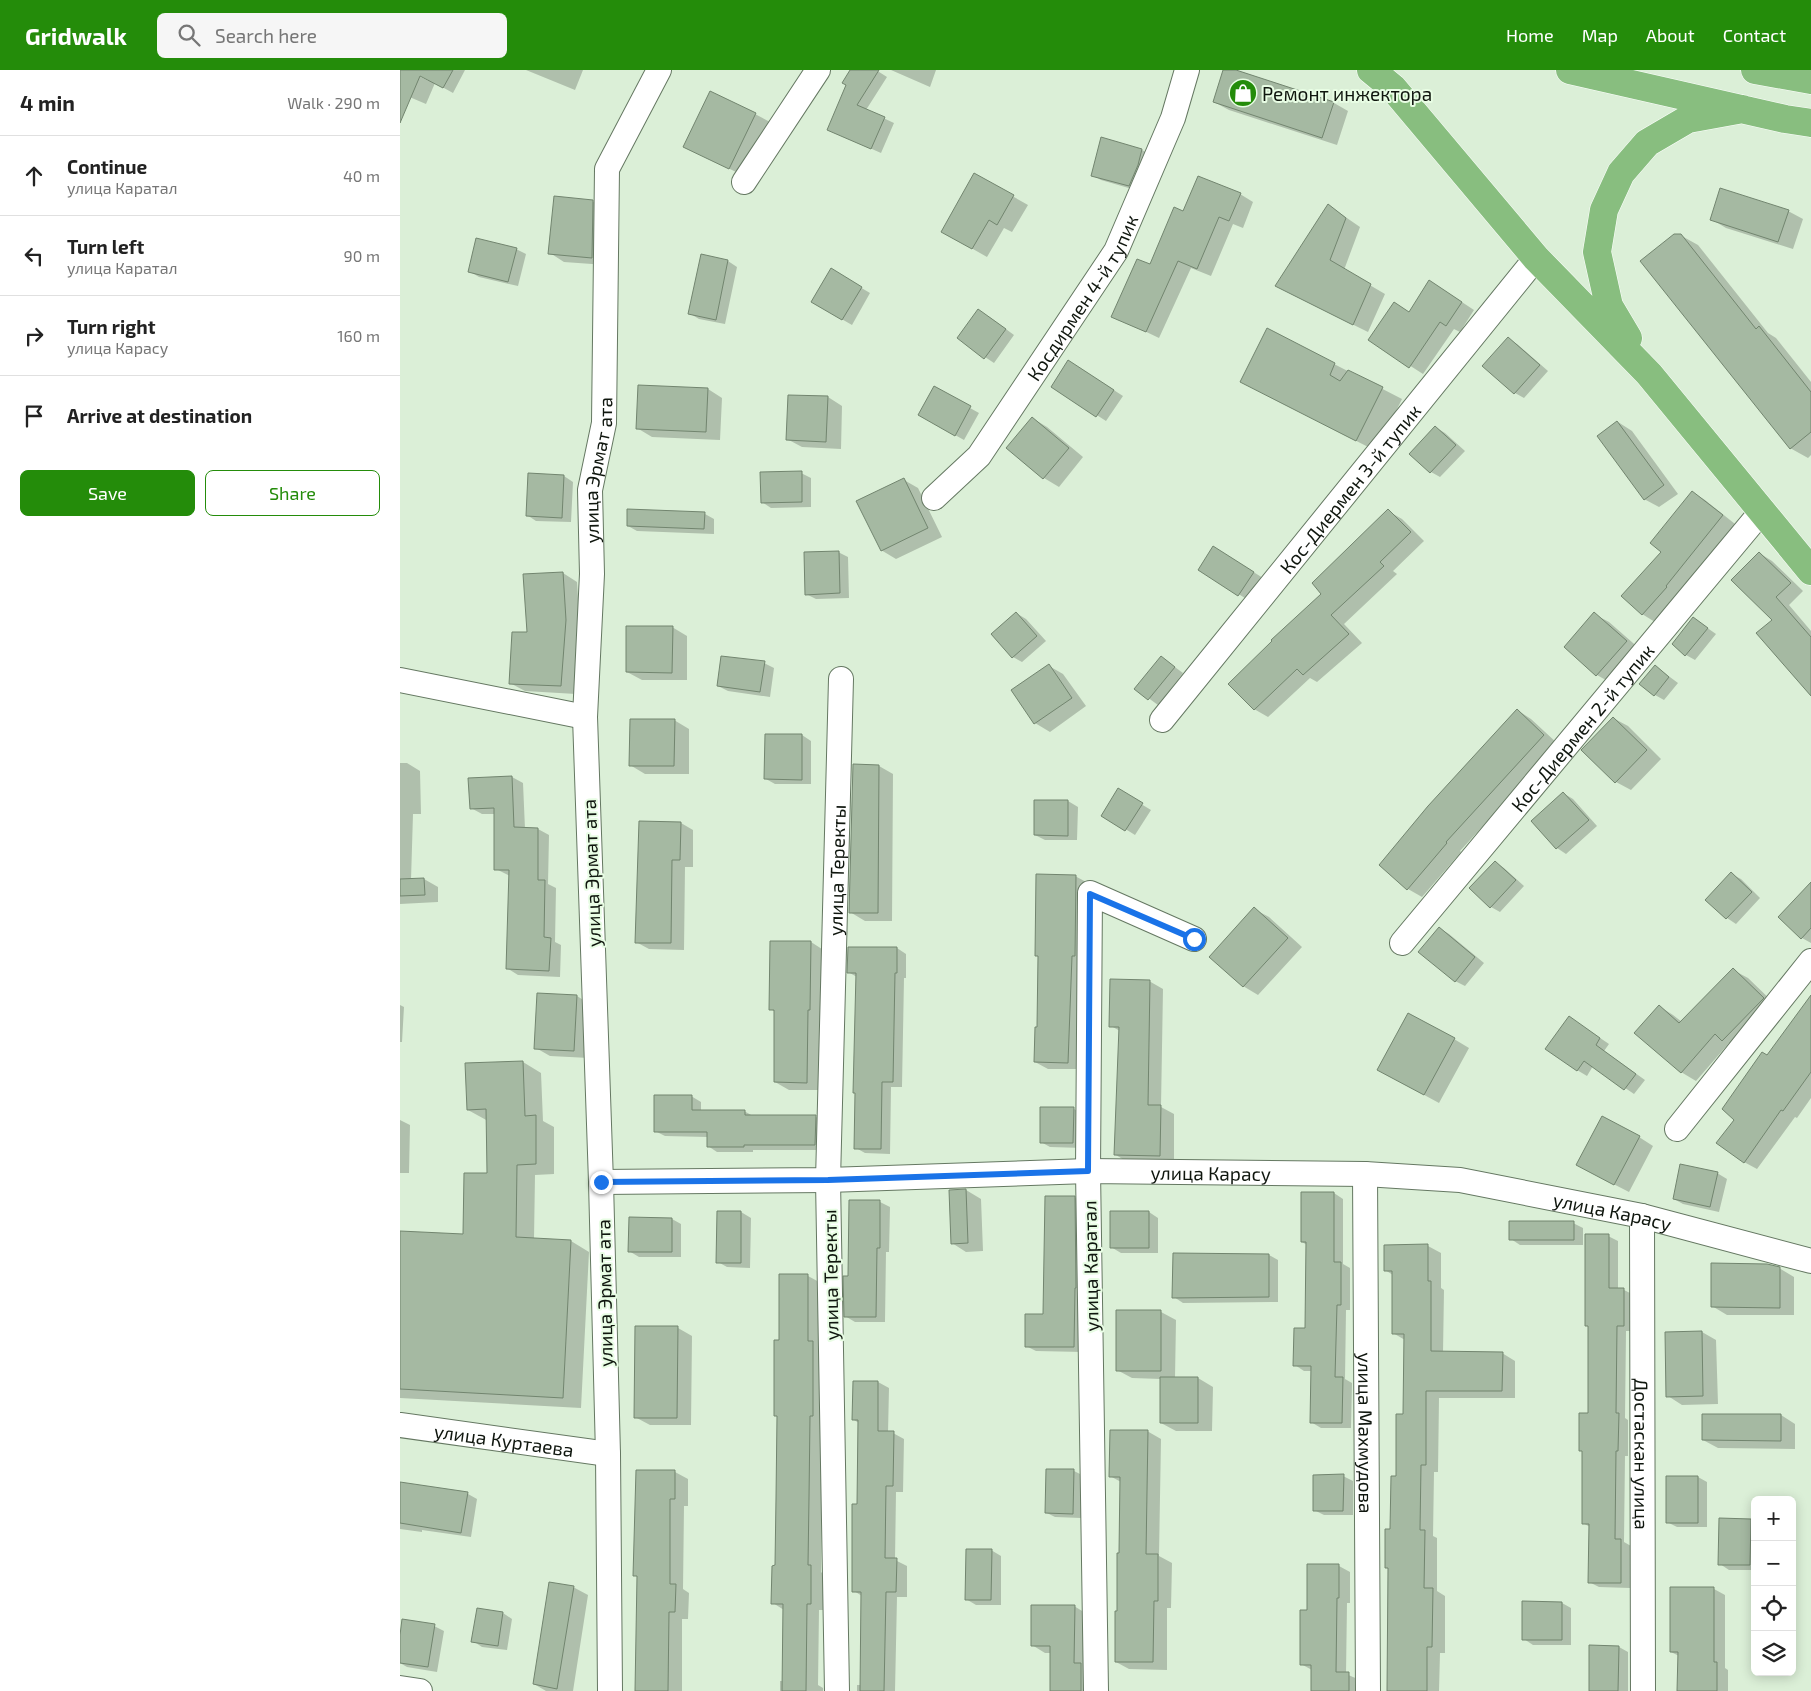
<!DOCTYPE html>
<meta charset="utf-8">
<style>
:root{--surface:#fff;--page:#f6f6f6;--text:#222;--muted:#767676;--line:#e0e0e0;--accent:#248c0a}
body{margin:0;font-family:"Exo 2",sans-serif;background:var(--page);color:var(--text)}
.controls{position:absolute;right:15px;bottom:15px;display:grid;overflow:hidden;border-radius:8px;box-shadow:0 2px 12px #0003}
.controls button{width:45px;height:45px;display:grid;place-items:center;padding:0;border:0;border-bottom:1px solid var(--line);background:var(--surface);color:var(--text);font:25px sans-serif}
.stop{position:absolute;width:15px;height:15px;margin:-11px;border:4px solid #1a73e8;border-radius:50%;background:#fff}
.stop.end{background:#1a73e8;border-color:#fff;box-shadow:0 1px 5px #0008}
.list{margin:0;padding:0;list-style:none}
h2{display:flex;justify-content:space-between;align-items:center;height:65px;margin:0;padding:0 20px;font-size:21px}
h2 small{font-size:16px;font-weight:400;color:var(--muted)}
.list li{display:grid;grid-template-columns:32px 1fr auto;gap:15px;align-items:center;box-sizing:border-box;height:80px;padding:0 20px;border-top:1px solid var(--line)}
.list b{display:block;font-size:19px;white-space:nowrap}
.list p{margin:0;font-size:16px;white-space:nowrap;color:var(--muted)}
.list em{font-size:16px;font-style:normal;color:var(--muted)}
.actions{display:flex;gap:10px;padding:15px 20px}
.actions a{flex:1;padding:11px 0;border:1px solid var(--accent);border-radius:8px;text-align:center;font-size:18px;color:var(--accent)}
.actions .main{background:var(--accent);color:#fff}
.icon{flex:none;width:28px;height:28px;fill:none;stroke:currentColor;stroke-width:2;stroke-linecap:round;stroke-linejoin:round}
.map{position:relative;flex:none;width:1411px;height:1621px;overflow:hidden}
header{display:flex;align-items:center;gap:30px;box-sizing:border-box;height:70px;padding:0 25px;background:var(--accent);color:#fff}
header strong{font-size:24px}
nav{display:flex;gap:28px;margin-inline-start:auto;font-size:18px}
.search{width:350px;height:45px;background:var(--page);display:flex;align-items:center;gap:12px;box-sizing:border-box;padding:0 18px;border-radius:8px;color:var(--muted);font-size:19px}
main{display:flex}
aside{flex:1;background:var(--surface)}
.map>svg:first-child{display:block}
.shadow{fill:#0003}
.building{fill:#a5b9a2;stroke:#72856f}
.lines{fill:none;stroke-linecap:round;stroke-linejoin:round}
.minor-casing{stroke:#657862;stroke-width:26}
.trunk-casing{stroke:#fff;stroke-width:29}
.minor{stroke:#fff;stroke-width:24}
.trunk{stroke:#88be7f;stroke-width:28}
.route{stroke:#1a73e8;stroke-width:6}
.labels{text-anchor:middle;dominant-baseline:central;stroke-width:4;stroke-linejoin:round;paint-order:stroke}
.poi-label{font-size:19px;fill:#0f160e;stroke:#e8fde4;text-anchor:start}
.street-label{font-size:19px;fill:#0f160e;stroke:#e8fde4}
</style>
<header>
<strong>Gridwalk</strong>
<div class="search"><svg class="icon" aria-label="search" viewBox="0 0 24 24"><circle cx="10" cy="10" r="6"/><path d="M15 15l6 6"/></svg>Search here</div>
<nav><a>Home</a><a>Map</a><a>About</a><a>Contact</a></nav>
</header>
<main>
<aside>
<h2>4 min<small>Walk · 290 m</small></h2>
<ul class="list">
<li><svg class="icon" aria-label="ahead" viewBox="0 0 24 24"><path d="M12 20V5M6 11l6-6 6 6"/></svg><div><b>Continue</b><p>улица Каратал</p></div><em>40 m</em></li>
<li><svg class="icon" aria-label="left" viewBox="0 0 24 24"><path d="M17 20v-9H6M10 6l-5 5 5 5"/></svg><div><b>Turn left</b><p>улица Каратал</p></div><em>90 m</em></li>
<li><svg class="icon" aria-label="right" viewBox="0 0 24 24"><path d="M7 20v-9h11M14 6l5 5-5 5"/></svg><div><b>Turn right</b><p>улица Карасу</p></div><em>160 m</em></li>
<li><svg class="icon" aria-label="arrive" viewBox="0 0 24 24"><path d="M6 21V4h12l-3 4 3 4H6"/></svg><div><b>Arrive at destination</b></div></li>
</ul>
<div class="actions"><a class="main">Save</a><a>Share</a></div>
</aside>
<div class="map">
<svg width="1411" height="1621" viewBox="0 0 1411 1621">
<rect width="100%" height="100%" fill="#dbefd7"/>
<path class="shadow" d="M0,0H6L29,11L35,0H65L53,23L35,13L26,34L0,23Z
M126,0H183L175,20Z
M452,0H476L487,7L466,40L494,53L481,83L429,60Z
M491,0H536L530,17Z
M825,0H832L934,33L948,41L937,75L829,40L814,32Z
M355,44L370,52L344,106L284,76Z
M702,69L742,80L751,85L739,121L701,110L692,105Z
M575,105L628,135L612,162L604,158L587,187L543,162Z
M840,124L853,132L843,158L833,154L811,206L791,198L759,268L713,246L750,196L784,143Z
M192,131L207,139L206,195L164,192L150,183Z
M928,135L960,157L944,200L985,224L968,262L891,224Z
M1388,141L1403,149L1393,179L1326,158L1311,149Z
M1280,165L1298,175L1368,263L1376,268L1411,312V385L1408,388L1390,378Z
M116,179L126,184L118,216L79,207L69,201Z
M302,186L328,191L337,197L325,254L299,249L289,243Z
M431,200L470,223L452,255L412,232Z
M1042,219L1074,240L1060,262L1054,259L1023,304L970,270Z
M588,246L614,265L594,293L585,287Z
M868,260L1002,329L976,381L841,312Z
M1108,268L1117,274L1148,301L1124,328L1115,323Z
M678,297L723,326L706,351L652,316Z
M534,318L579,343L564,370L519,345Z
M308,319L322,328L320,370L252,367L237,358Z
M428,327L442,336L441,379L402,377L387,369Z
M632,348L647,357L683,387L659,417L644,408L607,378Z
M1218,352L1232,361L1278,424L1259,437L1244,429Z
M1035,357L1045,363L1065,381L1040,407L1031,402Z
M401,403L411,408V437L371,438L362,432Z
M164,406L173,412L171,452L136,451L127,445Z
M504,410L518,418L542,467L496,489L481,480Z
M1292,422L1305,430L1335,454L1255,552L1242,544L1263,482Z
M988,441L1002,449L1024,471L993,501L997,504L944,554L962,573L917,612L910,608L868,647L854,639Z
M305,444L314,449V464L237,461L228,456Z
M438,482L448,487L449,528L416,529L406,524Z
M823,483L863,508L848,530L799,499Z
M1359,483L1372,491L1403,521L1389,535L1411,561V624Z
M163,503L177,512L180,559L176,624L125,621L110,613L128,564Z
M616,543L626,549L646,571L622,592L613,587Z
M1194,544L1209,552L1241,580L1211,613L1197,605Z
M1293,548L1316,564L1295,590L1286,585L1274,573Z
M272,557L287,566V610H242L227,602Z
M761,587L783,603L758,635L736,619Z
M364,593L374,598L370,627L328,621L318,616Z
M649,596L663,604L686,636L650,662L635,653L613,621Z
M1255,596L1278,613L1264,630L1255,625Z
M1117,640L1131,649L1158,674L1060,781L1061,782L1022,827L1008,819Z
M1213,648L1228,656L1261,689L1231,720L1216,712Z
M274,650L289,659V704H245L230,695Z
M402,665L411,671V714H375L366,709Z
M0,693H7L20,701L21,744H13L11,810L24,809L38,817V832L0,834Z
M479,696L493,704L492,851H465L450,842Z
M112,707L123,713L125,759H138L149,765L148,814L156,818L155,872L161,875L160,907L118,905L107,898L110,806L96,799V744H82L71,738Z
M718,720L751,740L735,765L703,745Z
M1163,723L1173,729L1197,756L1166,784L1157,778Z
M636,731H668L678,737L677,770H645L635,765Z
M281,753L293,760V797H285L284,880L249,879L236,872Z
M1095,792L1104,798L1124,816L1100,842L1091,837Z
M1331,804L1341,809L1360,828L1336,854L1327,848L1307,830Z
M675,806L688,813L680,999H648L635,992L638,958L639,887L636,885Z
M1411,814V873L1402,868Z
M854,839L869,847L902,877L858,925L843,916Z
M1039,858L1049,864L1084,893L1065,916L1055,911Z
M411,872L425,881L422,1020H389L375,1012L376,942L370,939Z
M497,878L506,884V908H504L502,1017H491L490,1084L465,1083L456,1078L457,907L448,902Z
M1333,900L1348,908L1378,937L1337,978L1329,973L1296,1011L1281,1002L1259,936L1273,945L1282,952Z
M749,911L763,919L761,1037L774,1044V1093H729L716,1085L720,961L711,956Z
M177,926L191,935L189,988L150,986L136,978Z
M0,935L4,937L2,972H0Z
M1411,942V1028L1397,1048L1395,1047L1357,1099L1344,1092L1336,1049L1368,987Z
M1169,947L1209,974L1204,981L1245,1010L1234,1024L1193,996L1187,1006L1177,1000Z
M1054,969L1069,978L1039,1033L993,1008Z
M123,992L141,1003L143,1051L154,1057V1104L135,1105L134,1169L171,1171L189,1182L181,1338L0,1328V1162L64,1165L88,1104V1051L68,1040Z
M291,1026L301,1032V1041H344L353,1046L416,1047L425,1052L424,1080H353V1082H317L308,1076V1067L265,1066L255,1061Z
M674,1039L683,1044V1078L650,1077L641,1072Z
M0,1050L10,1055L9,1103H0V1123Z
M1239,1067L1253,1076L1229,1122L1192,1103Z
M1317,1103L1327,1109L1319,1142L1283,1134L1274,1129Z
M566,1120L581,1129L583,1181L566,1182L552,1173L550,1121Z
M934,1123L943,1129V1194L950,1198V1240H946L945,1309L952,1313L951,1358H921L911,1352L912,1301H904L895,1295L906,1259L907,1175L902,1172Z
M674,1127L684,1133L683,1282L636,1281L626,1276L645,1245Z
M451,1132H480L490,1137L489,1182H486L485,1252H455L445,1246L450,1208Z
M318,1142H341L351,1148L350,1198L327,1197L318,1192Z
M749,1142L758,1148V1183H721L711,1177Z
M272,1149L281,1154V1187H239L229,1181Z
M1173,1153L1183,1158V1175H1120L1111,1169Z
M1208,1166L1218,1171V1220H1224L1234,1225L1233,1261H1226L1225,1348L1228,1350V1386H1225L1224,1472L1231,1476L1230,1518L1199,1517L1189,1512L1190,1457L1183,1453L1184,1382L1180,1380L1189,1344V1257L1186,1255Z
M985,1176H1028L1041,1183V1218L1044,1220L1043,1283H1102L1115,1291V1328H1039L1038,1402H1034L1033,1466L1037,1468V1521L1045,1526V1583H1040L1039,1621H988L989,1499L986,1497L1005,1345V1270L993,1263V1205L985,1200Z
M869,1185L878,1190V1232L783,1233L774,1227Z
M1379,1198L1394,1207V1245H1327L1312,1236Z
M381,1206H408L421,1213L422,1353L421,1502L423,1504V1540H419L418,1615L423,1618V1621H380V1611H384V1540L373,1533L377,1497L379,1347L375,1345L380,1272Z
M717,1241L761,1242L776,1250L775,1308H798L813,1317L812,1361H776L761,1353V1309L732,1308L717,1300Z
M278,1258L292,1266L291,1355H250L235,1347Z
M1302,1262L1316,1270L1318,1334L1282,1335L1268,1326Z
M454,1312H478L489,1318L488,1363H493L504,1369L503,1422H496L495,1490L507,1496V1527H497L495,1621H457V1615H461L462,1526L454,1521L458,1435L459,1353L454,1350Z
M1381,1345L1395,1354V1379L1318,1378L1303,1370Z
M747,1361L761,1369L759,1486L772,1493L771,1538H767V1600L729,1599L716,1592L720,1485L721,1412L710,1406Z
M674,1401L682,1405L681,1448L655,1447L647,1443Z
M275,1402L288,1409V1436H284L283,1519L289,1523L288,1549H282V1621H236L238,1507L235,1505Z
M943,1406L953,1411V1445H924L914,1440Z
M1298,1407L1307,1412V1457H1277L1267,1452Z
M0,1413L68,1424L77,1429L71,1467L22,1460V1462L0,1459Z
M1350,1450L1355,1452V1500H1329L1320,1494Z
M591,1480L601,1486V1535H576L566,1529Z
M939,1496L950,1502V1533H947L946,1604L960,1610V1621H912V1600L901,1594L908,1542Z
M173,1517L188,1525L173,1621H146L134,1614Z
M1272,1518L1314,1519L1325,1525V1598L1328,1600V1621H1279V1586L1271,1582Z
M1162,1533L1171,1538V1575H1133L1124,1569Z
M674,1536L687,1544L693,1621H651V1583H645L632,1575Z
M103,1543L112,1549L107,1580L82,1577L73,1571Z
M34,1556L44,1561L37,1602L7,1597L0,1593V1573Z
M1219,1577L1228,1582V1621H1190Z"/>
<path class="building" d="M0,0H53L43,18L20,6L0,53Z
M450,0H479L457,35L485,47L471,79L427,60L446,15L442,13Z
M823,0H836L934,32L922,68L813,32Z
M310,21L356,43L329,99L283,77Z
M701,67L742,79L738,95L729,116L691,106Z
M574,103L614,125L597,155L589,150L572,179L541,162Z
M798,106L841,123L829,151L819,147L797,199L778,191L746,262L711,247L737,189L750,194L774,137L783,141Z
M1320,118L1389,140L1378,172L1310,150Z
M154,126L193,130L192,188L148,184Z
M928,134L946,148L930,190L971,214L953,255L875,216Z
M1274,164H1281L1356,259L1359,256L1411,322V362L1390,379L1240,191Z
M76,168L117,178L108,212L68,202Z
M301,184L328,190L316,250L288,244Z
M431,198L462,217L442,250L411,232Z
M1029,210L1062,232L1046,256L1040,252L1009,298L968,270L994,232L1009,242Z
M578,239L606,259L584,289L557,268Z
M867,258L935,293L930,305L940,311L948,300L983,317L956,371L840,312Z
M1108,267L1140,295L1114,324L1082,296Z
M668,290L714,320L696,347L651,317Z
M238,315L308,318L306,362L236,359Z
M534,316L571,336L555,366L518,345Z
M388,325L428,326L426,372L386,370Z
M632,347L669,378L643,409L606,378Z
M1217,351L1264,415L1244,430L1197,366Z
M1035,356L1056,375L1030,403L1009,384Z
M402,401V432L361,433L360,402Z
M128,403L164,405L162,448L126,446Z
M504,408L528,458L481,481L456,431Z
M1292,421L1323,445L1266,516L1267,517L1242,545L1221,526L1261,482L1250,473Z
M227,439L305,442L304,459L227,456Z
M988,439L1011,462L980,492L984,496L931,545L949,564L903,605L897,599L854,640L828,614L872,571L871,570L921,524L912,513Z
M813,476L854,502L838,526L798,500Z
M439,481L440,523L405,525L404,482Z
M1359,482L1391,513L1376,527L1411,567V626L1356,563L1372,550L1331,510Z
M163,502L166,550L161,616L109,614L112,562H127L123,504Z
M616,542L637,566L612,588L591,564Z
M1194,542L1227,571L1196,606L1164,577Z
M1293,547L1308,558L1285,586L1272,574Z
M226,556H273L272,603L226,602Z
M321,586L365,591L360,622L317,616Z
M761,586L775,597L748,630L734,619Z
M649,594L672,628L634,654L611,620Z
M1255,595L1269,607L1254,626L1239,614Z
M1117,639L1144,665L1046,772L1047,773L1007,820L979,795L1028,736Z
M1213,647L1247,680L1215,713L1181,680Z
M230,649H275L274,696H229Z
M365,664H402V710L364,709Z
M453,694L479,695L478,843H449Z
M112,706L114,757L138,758V810H145L144,867L151,868L149,901L106,899L109,800H94V738L70,739L68,708Z
M718,718L743,733L725,761L701,746Z
M1163,722L1189,750L1156,779L1131,751Z
M634,730H668V766L634,765Z
M239,751L281,752L280,790H272L271,873H235Z
M1095,791L1116,810L1090,838L1069,818Z
M1331,802L1352,822L1326,849L1305,830Z
M636,804L676,805L675,886H672L668,993L634,992L635,957H637L638,886H635Z
M24,808L25,825L0,826V809Z
M1411,812V858L1401,869L1378,847Z
M854,837L888,868L843,917L809,887Z
M1039,857L1075,887L1055,912L1018,882Z
M370,871H411L410,940H408L407,1013L374,1012V940H369Z
M448,877H497V903H495L493,1012H482L481,1079H454L455,1023H453L456,903H447Z
M1333,898L1364,928L1322,971L1315,964L1281,1003L1234,963L1259,935L1279,953Z
M710,909L750,910L748,1035H761L760,1086L714,1085L719,957H709Z
M137,923L177,925L174,981L134,979Z
M1411,925V1002L1383,1041L1381,1040L1344,1093L1316,1073L1334,1050L1322,1039L1362,982L1367,985Z
M1008,943L1055,968L1024,1025L977,1000Z
M1169,946L1200,968L1196,975L1236,1004L1224,1020L1184,991L1177,1001L1145,979Z
M123,991L125,1046L136,1045V1094L117,1095L116,1167L171,1170L163,1328L0,1319V1161L63,1164L64,1103H87L86,1039L67,1040L65,993Z
M254,1025H292V1040H345V1045H416L415,1075H344V1077H307V1062H254Z
M640,1037H674L673,1073H640Z
M1202,1046L1240,1066L1214,1115L1176,1095Z
M1280,1094L1318,1102L1310,1137L1273,1129Z
M566,1119L568,1173L551,1174L549,1120Z
M901,1122H934V1192H941V1235H937L935,1307H943L942,1353H910L911,1296H893L894,1258H905L906,1172H901Z
M645,1126H675L676,1218H675L674,1277H625V1244H643Z
M449,1130H480V1178H477L476,1247H444L443,1206H448Z
M317,1141H341V1193H316Z
M710,1141H749V1178H710Z
M229,1147L272,1148V1182H228Z
M1109,1151H1174V1170H1109Z
M1185,1164H1209V1218H1224V1256H1217L1216,1343H1219L1218,1381H1216L1215,1469H1221V1513H1188L1189,1454H1182V1381H1179V1343H1188V1256H1185Z
M1028,1174V1211H1031V1281L1103,1282L1102,1321H1026V1395H1021L1020,1460H1025L1024,1518H1033L1032,1577H1027V1621H987L988,1498H985V1459H990L991,1406H996V1344H1003L1004,1264H992V1201H984V1175Z
M773,1183L869,1184V1227L772,1228Z
M1311,1193L1367,1194L1380,1197V1238L1311,1237Z
M379,1204H408V1271H413V1346H410L409,1428L408,1495H411V1534H407L406,1621H382L383,1534H371L372,1496L375,1495L376,1428L377,1346H374V1270H379Z
M716,1240H761V1301H716Z
M235,1256H278L277,1348H234Z
M1302,1261L1303,1326L1266,1327L1265,1262Z
M760,1307H798V1353H760Z
M453,1311H478V1361H494L493,1416H486L485,1488H497L496,1522H486L484,1621H460L461,1522H452V1434H457L458,1350H452Z
M1302,1344H1381V1371L1302,1370Z
M710,1360H748L746,1484H758V1531H754L753,1592H715V1541H717V1483H719L720,1407H709Z
M646,1399H674L673,1444L645,1443Z
M236,1400H275V1429H270V1514H276L275,1542H269L268,1621H235L237,1506H233Z
M944,1404L943,1441H913V1405Z
M1266,1406H1298V1453H1266Z
M0,1412L68,1422L61,1463L0,1453Z
M1319,1448L1351,1449L1350,1495H1318Z
M566,1479H592L591,1530H565Z
M907,1494H939V1528H937L936,1602H949V1621H911V1595H900V1540H907Z
M149,1512L174,1516L157,1619L133,1614Z
M1270,1517H1314V1592H1317V1621H1277L1278,1582H1270Z
M1122,1531L1162,1532V1570H1122Z
M631,1535H675L674,1593H681V1621H650V1576H631Z
M77,1538L103,1542L98,1576L71,1572Z
M2,1549L35,1554L28,1597L0,1593V1565Z
M1189,1575L1219,1576L1218,1621H1189Z"/>
<g class="lines">
<defs>
<g id="minor">
<path d="M344,112L418,0"/>
<path id="s1" d="M534,428L579,386L716,181L773,48L787,0"/>
<path d="M0,610L185,647"/>
<path id="s2" d="M762,650L1136,188"/>
<path id="s3" d="M1002,873L1362,441"/>
<path d="M1277,1059L1411,891"/>
<path id="s4" d="M965,1104L968,1621"/>
<path id="s5" d="M201,1112L428,1110L688,1101L965,1104L1060,1110L1242,1146L1411,1191"/>
<path id="s6" d="M1242,1146L1243,1621"/>
<path id="s7" d="M0,1355L208,1384"/>
<path d="M0,1618L20,1621"/>
<path id="s8" d="M210,1621L208,1384L201,1112L185,647L192,504L190,420L204,353L207,99L259,0"/>
<path id="s9" d="M437,1621L428,1110L441,609"/>
<path d="M696,1621L688,1101L690,823L794,869"/>
</g>
<path id="trunk" d="M971,0L993,18L1136,188L1249,304L1411,501
M1170,0L1385,49L1411,53
M1355,0L1411,10
M1228,268L1209,236L1197,182L1204,140L1221,103L1247,73L1288,49L1343,39"/>
</defs>
<use href="#minor" class="minor-casing"/>
<use href="#trunk" class="trunk-casing"/>
<use href="#minor" class="minor"/>
<use href="#trunk" class="trunk"/>
</g>
<g class="lines">
<path class="route" d="M201,1112L428,1110L688,1101L690,824L794,869"/>
</g>
<defs>
<symbol id="shop-disc" viewBox="-11 -11 22 22"><circle r="9.5" fill="#248c0a" stroke="#e8fde4"/><path d="M-5-2.5h2.3a2.7 3.5 0 0 1 5.4 0H5L5.5 6h-11ZM-1.5-2.5h3a1.5 2.3 0 0 0-3 0Z" fill="#fff"/></symbol>
</defs>
<g fill-rule="evenodd">
<use href="#shop-disc" x="827" y="7" width="32" height="32"/>
</g>
<g class="labels">
<g class="poi-label">
<text x="862" y="23">Ремонт инжектора</text>
</g>
<g class="street-label">
<text stroke="none"><textPath href="#s1" startOffset="251">Косдирмен 4-й тупик</textPath></text>
<text stroke="none"><textPath href="#s8" startOffset="1222">улица Эрмат ата</textPath></text>
<text stroke="none"><textPath href="#s2" startOffset="298">Кос-Диермен 3-й тупик</textPath></text>
<text stroke="none"><textPath href="#s3" startOffset="281">Кос-Диермен 2-й тупик</textPath></text>
<text stroke="none"><textPath href="#s9" startOffset="821">улица Теректы</textPath></text>
<text transform="translate(191 803) rotate(-92)">улица Эрмат ата</text>
<text stroke="none"><textPath href="#s5" startOffset="610">улица Карасу</textPath></text>
<text stroke="none"><textPath href="#s5" startOffset="1015">улица Карасу</textPath></text>
<text transform="translate(690 1196) rotate(-91)">улица Каратал</text>
<text transform="translate(430 1205) rotate(-91)">улица Теректы</text>
<text transform="translate(204 1223) rotate(-91)">улица Эрмат ата</text>
<text stroke="none"><textPath href="#s4" startOffset="259">улица Махмудова</textPath></text>
<text stroke="none"><textPath href="#s7" startOffset="105">улица Куртаева</textPath></text>
<text stroke="none"><textPath href="#s6" startOffset="238">Достаскан улица</textPath></text>
</g>
</g>
</svg>
<div class="controls">
<button>+</button>
<button>−</button>
<button><svg class="icon" aria-label="locate" viewBox="0 0 24 24"><circle cx="12" cy="12" r="6"/><path d="M12 2v4M12 18v4M2 12h4M18 12h4"/></svg></button>
<button><svg class="icon" aria-label="layers" viewBox="0 0 24 24"><path d="M12 4l9 5-9 5-9-5zM3 14l9 5 9-5"/></svg></button>
</div>
<div class="stop" style="left:794px;top:869px"></div>
<div class="stop end" style="left:201px;top:1112px"></div>
</div>
</main>
